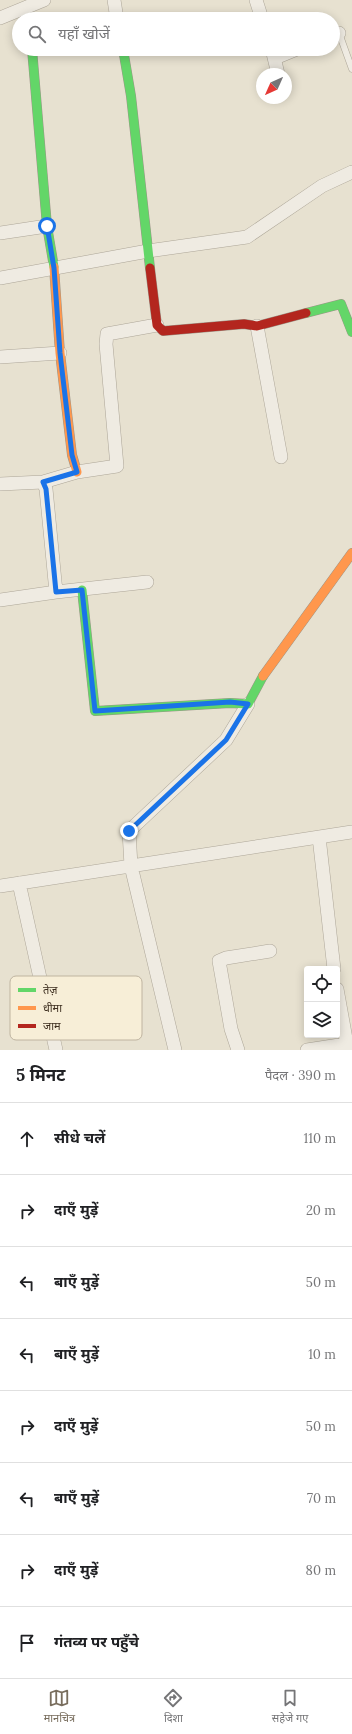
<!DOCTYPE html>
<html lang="hi">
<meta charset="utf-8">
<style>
:root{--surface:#fff;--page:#f6f6f6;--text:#202124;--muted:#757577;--line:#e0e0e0;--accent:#786d5d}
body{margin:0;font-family:Lora,"Noto Sans Devanagari",serif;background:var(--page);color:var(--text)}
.controls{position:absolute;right:12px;bottom:12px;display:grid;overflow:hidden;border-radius:4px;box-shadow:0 2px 10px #0003}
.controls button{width:36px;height:36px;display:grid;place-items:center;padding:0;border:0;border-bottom:1px solid var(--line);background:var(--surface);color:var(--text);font:20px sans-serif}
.compass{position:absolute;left:256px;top:68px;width:36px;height:36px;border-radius:50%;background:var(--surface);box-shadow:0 2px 10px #0003;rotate:225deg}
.stop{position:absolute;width:12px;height:12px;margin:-9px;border:3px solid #1a73e8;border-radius:50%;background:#fff}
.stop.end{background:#1a73e8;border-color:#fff;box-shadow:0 1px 4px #0008}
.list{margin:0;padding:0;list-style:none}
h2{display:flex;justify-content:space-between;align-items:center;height:52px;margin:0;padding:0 16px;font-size:17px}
h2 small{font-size:13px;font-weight:400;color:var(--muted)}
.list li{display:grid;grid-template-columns:26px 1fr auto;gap:12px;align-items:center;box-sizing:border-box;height:72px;padding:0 16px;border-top:1px solid var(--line)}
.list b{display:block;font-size:15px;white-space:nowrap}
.list em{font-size:13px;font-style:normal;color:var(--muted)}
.icon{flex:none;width:22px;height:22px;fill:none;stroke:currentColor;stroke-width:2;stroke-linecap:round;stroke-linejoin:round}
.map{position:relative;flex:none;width:352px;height:1050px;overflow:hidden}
.search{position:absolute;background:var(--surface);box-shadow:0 2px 10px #0003;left:12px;right:12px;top:12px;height:44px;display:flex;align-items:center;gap:10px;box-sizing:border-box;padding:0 14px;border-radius:22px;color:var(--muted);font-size:15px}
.sheet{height:628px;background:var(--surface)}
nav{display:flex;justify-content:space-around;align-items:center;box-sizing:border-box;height:56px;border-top:1px solid var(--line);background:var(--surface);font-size:11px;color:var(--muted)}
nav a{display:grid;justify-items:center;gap:2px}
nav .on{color:var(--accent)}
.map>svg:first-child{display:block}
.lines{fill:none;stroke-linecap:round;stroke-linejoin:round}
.lane-casing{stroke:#ada698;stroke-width:7}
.street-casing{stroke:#ada698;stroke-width:14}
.fast-casing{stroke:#9c9588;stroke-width:10}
.slow-casing{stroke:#9c9588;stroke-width:10}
.jam-casing{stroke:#9c9588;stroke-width:10}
.lane{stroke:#efebe2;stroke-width:6}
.street{stroke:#efebe2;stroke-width:13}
.fast{stroke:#63d668;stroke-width:9}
.slow{stroke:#ff974d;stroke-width:9}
.jam{stroke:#b3261e;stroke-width:9}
.route{stroke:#1a73e8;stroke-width:5}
.key{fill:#f7eed7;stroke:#bfb4a0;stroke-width:1}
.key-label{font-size:11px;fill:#3d2e1f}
</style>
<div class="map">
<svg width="352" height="1050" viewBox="0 0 352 1050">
<rect width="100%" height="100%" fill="#e7e1d0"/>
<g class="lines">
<defs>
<path id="lane" d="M339,33L352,69"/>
<path id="street" d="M114,0L117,19
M256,0L262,19
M0,18L44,0
M333,35L339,33
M272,49L278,74
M275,58L297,49
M0,233L47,226
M0,278L148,251L247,237L322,186L352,172
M257,326L281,457
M0,357L60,353
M43,482L46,489L56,592
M0,484L43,482L77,472L117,466L106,344L107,334L157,325
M0,600L56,592L147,582
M319,837L334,969
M19,883L56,1050
M0,886L352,832
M337,989L348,1050
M175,1050L131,866L129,831L226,740L248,704
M238,1050L231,1029L219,961L226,958L270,951
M307,1050L346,1044"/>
<path id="fast" d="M32,49L47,226L54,267
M123,49L131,96L150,268
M306,313L341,304L352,332
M82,590L95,711L230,703L248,704L263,676"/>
<path id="slow" d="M54,267L60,353L72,455L77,472
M263,676L352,553"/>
<path id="jam" d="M150,268L157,325L163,331L244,324L257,326L306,313"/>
</defs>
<use href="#lane" class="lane-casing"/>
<use href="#street" class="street-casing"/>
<use href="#fast" class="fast-casing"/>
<use href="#slow" class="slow-casing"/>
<use href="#jam" class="jam-casing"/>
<use href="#lane" class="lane"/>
<use href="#street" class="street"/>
<use href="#fast" class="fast"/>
<use href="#slow" class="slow"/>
<use href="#jam" class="jam"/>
</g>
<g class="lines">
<path class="route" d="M47,226L54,268L60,353L72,455L77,472L43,482L46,489L56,592L82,590L95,711L230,702L248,704L226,740L129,831"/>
</g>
<rect x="10" y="976" width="132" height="64" rx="6" class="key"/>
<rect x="18" y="988" width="18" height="4" fill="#63d668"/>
<rect x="18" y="1006" width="18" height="4" fill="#ff974d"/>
<rect x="18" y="1024" width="18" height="4" fill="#b3261e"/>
<g class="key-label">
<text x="43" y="994">तेज़</text>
<text x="43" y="1012">धीमा</text>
<text x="43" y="1030">जाम</text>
</g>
</svg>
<div class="controls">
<button><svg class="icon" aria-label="locate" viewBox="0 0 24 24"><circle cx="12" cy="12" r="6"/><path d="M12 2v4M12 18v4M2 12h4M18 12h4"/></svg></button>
<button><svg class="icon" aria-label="layers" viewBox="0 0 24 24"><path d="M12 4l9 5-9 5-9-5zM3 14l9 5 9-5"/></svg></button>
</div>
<svg class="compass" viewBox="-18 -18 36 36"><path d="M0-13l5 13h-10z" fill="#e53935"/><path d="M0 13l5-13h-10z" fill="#757577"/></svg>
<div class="stop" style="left:47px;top:226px"></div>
<div class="stop end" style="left:129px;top:831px"></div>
<div class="search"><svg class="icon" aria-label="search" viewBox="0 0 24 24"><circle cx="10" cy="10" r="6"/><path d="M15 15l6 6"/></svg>यहाँ खोजें</div>
</div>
<section class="sheet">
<h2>5 मिनट<small>पैदल · 390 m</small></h2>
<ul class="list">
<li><svg class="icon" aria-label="ahead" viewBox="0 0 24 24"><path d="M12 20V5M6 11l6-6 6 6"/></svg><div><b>सीधे चलें</b></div><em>110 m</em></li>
<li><svg class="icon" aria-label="right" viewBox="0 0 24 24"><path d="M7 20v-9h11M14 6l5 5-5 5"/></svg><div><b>दाएँ मुड़ें</b></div><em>20 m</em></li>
<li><svg class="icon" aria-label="left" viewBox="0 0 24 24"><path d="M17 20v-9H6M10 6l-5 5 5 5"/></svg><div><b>बाएँ मुड़ें</b></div><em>50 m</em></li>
<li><svg class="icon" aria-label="left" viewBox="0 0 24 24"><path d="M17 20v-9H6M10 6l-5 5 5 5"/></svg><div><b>बाएँ मुड़ें</b></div><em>10 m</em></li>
<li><svg class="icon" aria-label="right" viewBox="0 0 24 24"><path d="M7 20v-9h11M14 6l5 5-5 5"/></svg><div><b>दाएँ मुड़ें</b></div><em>50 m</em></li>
<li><svg class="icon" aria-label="left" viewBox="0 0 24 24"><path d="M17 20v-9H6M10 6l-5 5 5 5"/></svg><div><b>बाएँ मुड़ें</b></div><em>70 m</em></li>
<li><svg class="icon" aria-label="right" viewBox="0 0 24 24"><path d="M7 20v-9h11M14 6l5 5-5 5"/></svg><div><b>दाएँ मुड़ें</b></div><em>80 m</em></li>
<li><svg class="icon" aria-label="arrive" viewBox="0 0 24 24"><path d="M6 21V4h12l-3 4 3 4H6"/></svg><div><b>गंतव्य पर पहुँचे</b></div></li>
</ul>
</section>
<nav>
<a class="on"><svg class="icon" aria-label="map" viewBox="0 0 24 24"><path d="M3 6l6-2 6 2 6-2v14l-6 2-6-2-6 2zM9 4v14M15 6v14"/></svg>मानचित्र</a>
<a><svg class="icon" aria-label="directions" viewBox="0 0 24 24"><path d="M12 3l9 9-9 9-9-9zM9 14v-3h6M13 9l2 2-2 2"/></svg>दिशा</a>
<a><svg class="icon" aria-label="saved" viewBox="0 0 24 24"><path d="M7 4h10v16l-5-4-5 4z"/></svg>सहेजे गए</a>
</nav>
